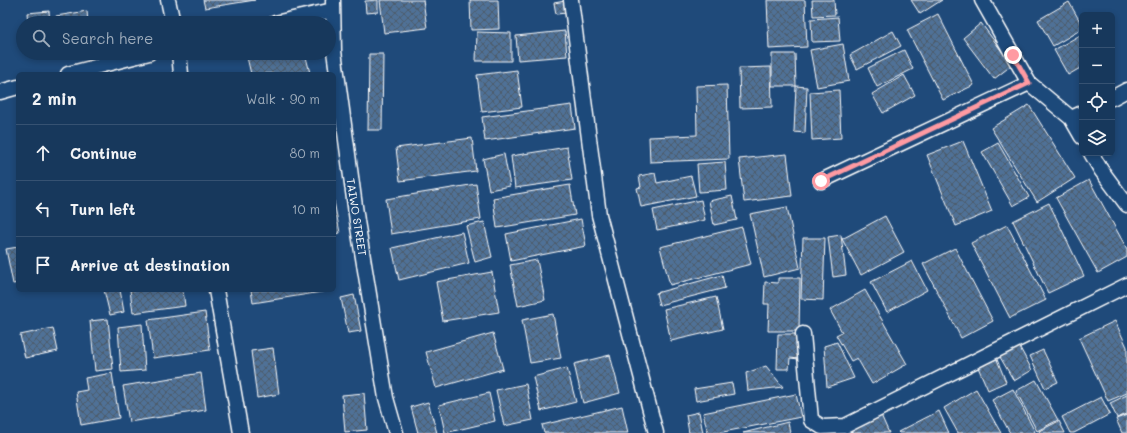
<!DOCTYPE html>
<meta charset="utf-8">
<style>
:root{--surface:#17385c;--page:#244365;--text:#f1f3f6;--muted:#9eacbb;--line:#365272}
body{margin:0;font-family:Mali,sans-serif;background:var(--page);color:var(--text)}
.controls{position:absolute;right:12px;top:12px;display:grid;overflow:hidden;border-radius:6px;box-shadow:0 2px 6px #0003}
.controls button{width:36px;height:36px;display:grid;place-items:center;padding:0;border:0;border-bottom:1px solid var(--line);background:var(--surface);color:var(--text);font:20px sans-serif}
.stop{position:absolute;width:12px;height:12px;margin:-9px;border:3px solid #ff9aa2;border-radius:50%;background:#fff}
.stop.end{background:#ff9aa2;border-color:#fff;box-shadow:0 1px 4px #0008}
.list{margin:0;padding:0;list-style:none}
h2{display:flex;justify-content:space-between;align-items:center;height:52px;margin:0;padding:0 16px;font-size:17px}
h2 small{font-size:13px;font-weight:400;color:var(--muted)}
.list li{display:grid;grid-template-columns:26px 1fr auto;gap:12px;align-items:center;box-sizing:border-box;height:56px;padding:0 16px;border-top:1px solid var(--line)}
.list b{display:block;font-size:15px;white-space:nowrap}
.list em{font-size:13px;font-style:normal;color:var(--muted)}
.icon{flex:none;width:22px;height:22px;fill:none;stroke:currentColor;stroke-width:2;stroke-linecap:round;stroke-linejoin:round}
.map{position:relative;flex:none;width:1127px;height:433px;overflow:hidden}
.search{position:absolute;background:var(--surface);box-shadow:0 2px 6px #0003;left:16px;top:16px;width:320px;height:44px;display:flex;align-items:center;gap:10px;box-sizing:border-box;padding:0 14px;border-radius:22px;color:var(--muted);font-size:15px}
.panel{position:absolute;background:var(--surface);box-shadow:0 2px 6px #0003;left:16px;top:72px;width:320px;height:220px;border-radius:6px}
.map>svg:first-child{display:block}
.building{fill:url(#building-cross-hatch);stroke:#fff}
.lines{fill:none;stroke-linecap:round;stroke-linejoin:round}
.minor-casing{stroke:#fff;stroke-width:17}
.minor{stroke:#1f4a7a;stroke-width:14}
.route{stroke:#ff9aa2;stroke-width:5}
.labels{text-anchor:middle;dominant-baseline:central;stroke-width:3.5;stroke-linejoin:round;paint-order:stroke}
.street-label{font-size:11px;fill:#fff;stroke:#1f4a7a}
</style>
<div class="map">
<svg width="1127" height="433" viewBox="0 0 1127 433">
<defs>
<pattern id="building-cross-hatch" width="8" height="8" patternUnits="userSpaceOnUse"><rect width="8" height="8" fill="#507197"/><path d="M0 0l8 8M0 8l8-8" fill="none" stroke="#4e5b6a"/></pattern>
</defs>
<rect width="100%" height="100%" fill="#1f4a7a"/>
<filter id="ink" filterUnits="userSpaceOnUse"><feTurbulence type="fractalNoise" baseFrequency=".025" numOctaves="2"/><feDisplacementMap in="SourceGraphic" scale="8" xChannelSelector="R" yChannelSelector="G"/><feConvolveMatrix kernelMatrix="1 2 1 2 8 2 1 2 1" color-interpolation-filters="sRGB"/></filter>
<g filter="url(#ink)">
<path class="building" d="M203,0H255L205,8Z
M378,0V12L366,13L365,1Z
M380,0H423L427,28L384,33Z
M470,0H498L499,29L471,30Z
M767,0H805L807,47L769,49Z
M812,0H834L835,15L813,16Z
M911,0H942L920,14Z
M565,1L567,13L556,14L554,3Z
M1069,2L1082,25V29L1053,46L1038,20Z
M49,11L50,23H28L27,13Z
M87,11L88,23H57L56,16Z
M938,14L974,85L943,100L907,30Z
M838,17L840,41L812,42L811,19Z
M157,19L158,23H143Z
M981,23L1012,65L994,79L963,38Z
M565,31L567,56L518,60L516,36Z
M893,31L901,46L857,69L850,55Z
M477,32L511,33V61H476Z
M1082,34V67L1068,75L1054,50Z
M843,44L849,81L817,87L810,50Z
M904,50L913,69L877,87L868,68Z
M246,53H305L310,73L251,74Z
M369,54H383L382,130H368Z
M772,54H795L796,86H772Z
M771,67L772,107L740,108L739,68Z
M517,70L522,107L482,112L477,75Z
M904,75L915,95L883,113L872,94Z
M727,85L729,159L650,162L649,137L697,135L696,86Z
M796,86L807,87L805,133L794,132Z
M839,90L841,138L812,140L810,92Z
M572,105L575,128L485,141L482,117Z
M1029,105L1075,178L1037,202L991,128Z
M472,138L476,171L400,181L396,148Z
M963,141L992,211L956,226L927,155Z
M998,143L1029,197L1013,206L982,152Z
M567,147L572,180L515,188L511,156Z
M504,154L510,186L489,190L483,159Z
M787,154L792,196L744,202L739,159Z
M725,162L727,190L699,192L697,164Z
M655,173L657,183L691,176L696,196L641,207L637,188L641,187L639,176Z
M1089,180L1127,249V257L1098,273L1056,198Z
M476,184L481,219L391,234L386,199Z
M570,185L575,215L497,228L493,198Z
M732,196L737,220L714,225L709,201Z
M701,200L705,220L657,230L653,210Z
M334,201L340,233L334,234Z
M1049,203L1084,276L1048,293L1013,221Z
M787,207L800,268L764,277L750,214Z
M885,216L904,252L861,275L842,239Z
M581,219L586,246L511,261L506,234Z
M484,222L492,257L475,262L466,226Z
M1007,225L1046,300L1010,318L971,243Z
M742,227L751,264L670,285L660,247Z
M462,232L469,263L399,280L392,248Z
M841,235L846,275L833,277L828,237Z
M803,238H825L823,300L801,299Z
M18,247V283L13,284L6,249Z
M955,248L993,321L961,338L923,264Z
M537,260L545,300L518,306L510,265Z
M912,261L927,290L887,312L871,282Z
M492,272L499,312L443,321L436,282Z
M722,275L725,288L659,305L656,293Z
M778,278H800L799,331H768L769,304H764L765,282L778,283Z
M104,290H120L124,312L110,315Z
M130,290H183L185,306L133,313Z
M251,290H334L253,303Z
M865,290L907,364L872,384L857,358L851,361L836,335L842,332L830,310Z
M354,295L361,331L348,333L341,298Z
M716,297L723,329L671,341L664,309Z
M205,312L210,350L153,358L148,320Z
M553,314L561,358L530,363L522,320Z
M108,319L113,369L95,371L90,321Z
M1115,321L1127,347V393L1108,401L1079,338Z
M142,324L145,370L121,372L118,327Z
M53,328L58,351L25,358L20,335Z
M493,333L503,369L436,388L426,352Z
M778,334H800L799,359L790,358L789,369H777Z
M837,342L854,378L827,387L824,346Z
M1019,346L1032,370L1014,381L1000,357Z
M273,348L279,394L257,398L251,351Z
M1043,350L1058,382L1045,388L1030,356Z
M610,355L620,393L583,403L574,364Z
M996,357L1006,382L988,390L977,365Z
M766,366L783,387L748,391L746,373Z
M567,368L576,402L541,411L533,377Z
M112,373L119,418L81,425L76,392L87,390L85,378Z
M201,373L206,410L129,422L123,386Z
M1036,380L1058,420L1037,431L1016,391Z
M732,383L734,394L696,401L694,389Z
M526,384L533,420L504,426L496,390Z
M976,389L1001,433H958L944,408Z
M1013,389L1035,432L1033,433H1010L992,400Z
M364,393L367,430L345,432L342,395Z
M489,393L495,421L445,433L439,405Z
M796,394L801,417L718,433H708L703,413Z
M1127,395V414L1117,418L1110,403Z
M1101,397L1110,414L1074,433H1070L1062,417Z
M428,402L437,433H418L411,407Z
M622,406L628,433H544L542,425Z
M939,411L949,433H899L898,432Z
M699,412L703,433H689L686,415Z
M881,415L889,433H845Z
M1127,415V433H1122L1116,419Z
M1059,421L1065,433H1040L1039,431Z
M788,422L790,433H743Z"/>
<g class="lines">
<defs>
<path id="minor" d="M168,0L173,23
M333,0L334,51L357,221L386,398L396,433
M571,0L599,215L656,433
M982,0L1029,83L1071,118L1082,137
M275,23L333,10
M179,53L181,74
M68,74L149,53
M0,92L18,87
M1112,98L1127,90
M1071,118L1082,113
M1091,153L1101,170L1127,205
M821,181L1029,83
M216,290L241,433
M803,334L811,420L822,427L845,426L1127,285"/>
</defs>
<use href="#minor" class="minor-casing"/>
<use href="#minor" class="minor"/>
</g>
</g>
<g class="lines" filter="url(#ink)">
<path class="route" d="M821,181L1029,83L1013,55"/>
</g>
<g class="labels">
<g class="street-label">
<text transform="translate(357 217) rotate(81)">TAIWO STREET</text>
</g>
</g>
</svg>
<div class="controls">
<button>+</button>
<button>−</button>
<button><svg class="icon" aria-label="locate" viewBox="0 0 24 24"><circle cx="12" cy="12" r="6"/><path d="M12 2v4M12 18v4M2 12h4M18 12h4"/></svg></button>
<button><svg class="icon" aria-label="layers" viewBox="0 0 24 24"><path d="M12 4l9 5-9 5-9-5zM3 14l9 5 9-5"/></svg></button>
</div>
<div class="stop" style="left:821px;top:181px"></div>
<div class="stop end" style="left:1013px;top:55px"></div>
<div class="search"><svg class="icon" aria-label="search" viewBox="0 0 24 24"><circle cx="10" cy="10" r="6"/><path d="M15 15l6 6"/></svg>Search here</div>
<section class="panel">
<h2>2 min<small>Walk · 90 m</small></h2>
<ul class="list">
<li><svg class="icon" aria-label="ahead" viewBox="0 0 24 24"><path d="M12 20V5M6 11l6-6 6 6"/></svg><div><b>Continue</b></div><em>80 m</em></li>
<li><svg class="icon" aria-label="left" viewBox="0 0 24 24"><path d="M17 20v-9H6M10 6l-5 5 5 5"/></svg><div><b>Turn left</b></div><em>10 m</em></li>
<li><svg class="icon" aria-label="arrive" viewBox="0 0 24 24"><path d="M6 21V4h12l-3 4 3 4H6"/></svg><div><b>Arrive at destination</b></div></li>
</ul>
</section>
</div>
